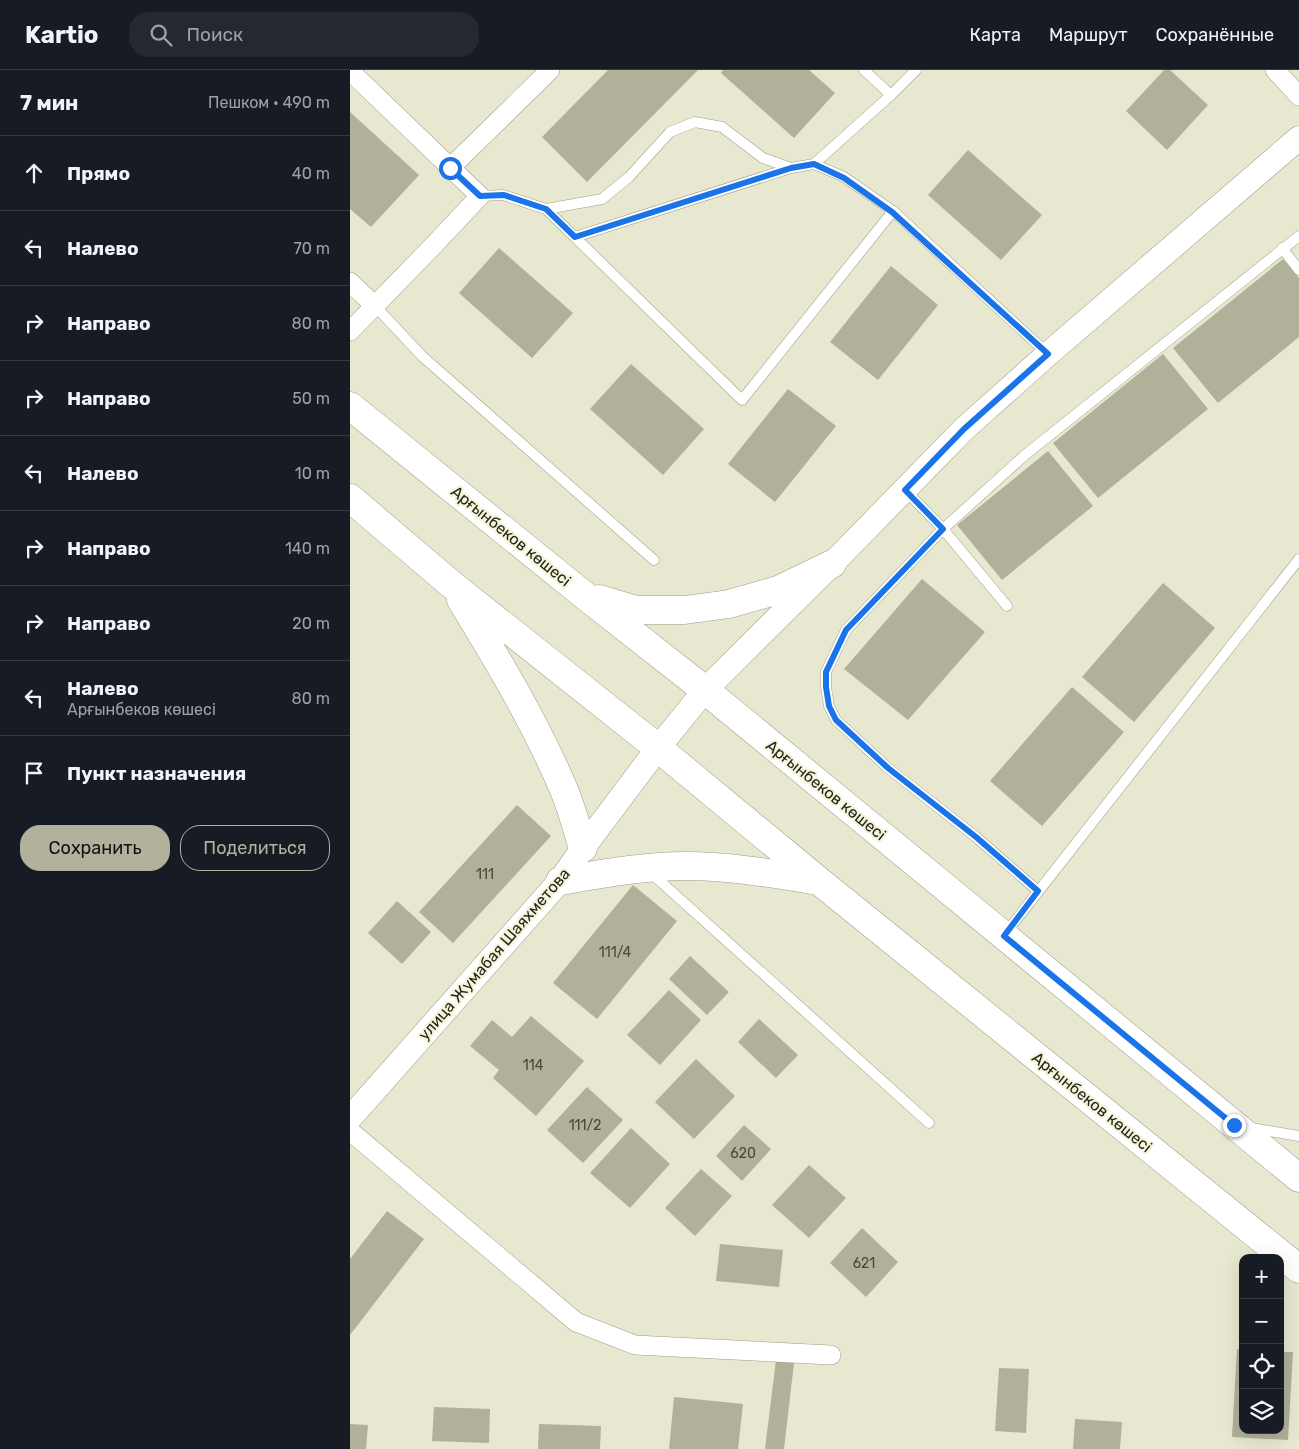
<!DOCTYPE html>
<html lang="ru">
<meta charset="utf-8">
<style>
:root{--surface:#171b24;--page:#242831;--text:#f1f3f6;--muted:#9ea1a6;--line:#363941;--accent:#b2b19c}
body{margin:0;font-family:Rubik,sans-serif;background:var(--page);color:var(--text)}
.controls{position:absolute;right:15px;bottom:15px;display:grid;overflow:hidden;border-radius:10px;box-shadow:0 5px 20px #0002}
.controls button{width:45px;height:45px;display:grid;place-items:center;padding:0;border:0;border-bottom:1px solid var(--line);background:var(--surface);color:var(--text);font:25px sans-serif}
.stop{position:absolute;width:15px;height:15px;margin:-11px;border:4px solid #1a73e8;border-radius:50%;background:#fff}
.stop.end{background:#1a73e8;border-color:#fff;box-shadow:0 1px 5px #0008}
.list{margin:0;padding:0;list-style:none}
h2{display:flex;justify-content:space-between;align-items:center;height:65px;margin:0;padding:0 20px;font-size:21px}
h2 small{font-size:16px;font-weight:400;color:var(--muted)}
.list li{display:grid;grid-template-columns:32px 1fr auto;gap:15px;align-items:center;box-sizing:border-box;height:75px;padding:0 20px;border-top:1px solid var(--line)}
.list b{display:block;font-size:19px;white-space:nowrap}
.list p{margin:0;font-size:16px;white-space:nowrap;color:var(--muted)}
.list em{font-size:16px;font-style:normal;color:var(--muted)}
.actions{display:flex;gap:10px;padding:15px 20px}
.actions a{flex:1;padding:11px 0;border:1px solid var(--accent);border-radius:20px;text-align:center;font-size:18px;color:var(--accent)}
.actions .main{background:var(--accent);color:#111}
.icon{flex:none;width:28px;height:28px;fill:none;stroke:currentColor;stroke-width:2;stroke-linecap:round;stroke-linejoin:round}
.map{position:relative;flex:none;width:949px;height:1379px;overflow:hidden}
header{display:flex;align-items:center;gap:30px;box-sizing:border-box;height:70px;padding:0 25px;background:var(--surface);border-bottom:1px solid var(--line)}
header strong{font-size:24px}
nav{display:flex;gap:28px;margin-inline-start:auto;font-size:18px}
.search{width:350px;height:45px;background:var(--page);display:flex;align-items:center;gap:12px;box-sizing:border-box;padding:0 18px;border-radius:20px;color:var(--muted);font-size:19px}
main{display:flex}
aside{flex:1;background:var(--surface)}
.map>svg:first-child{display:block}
.building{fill:#b1b099}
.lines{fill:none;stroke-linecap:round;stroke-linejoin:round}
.service-casing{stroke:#9f9e87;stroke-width:11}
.minor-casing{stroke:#9f9e87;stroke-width:20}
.tertiary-casing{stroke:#9f9e87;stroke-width:25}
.primary-casing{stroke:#9f9e87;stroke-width:29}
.service{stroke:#fff;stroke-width:10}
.minor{stroke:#fff;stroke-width:19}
.tertiary{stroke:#fff;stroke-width:24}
.primary{stroke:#fff;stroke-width:28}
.route{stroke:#1a73e8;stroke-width:6}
.labels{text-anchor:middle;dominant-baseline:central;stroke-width:4.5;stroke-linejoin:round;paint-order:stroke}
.number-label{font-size:14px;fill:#49483b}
.street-label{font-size:16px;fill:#26251c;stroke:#f5f5dc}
</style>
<header>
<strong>Kartio</strong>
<div class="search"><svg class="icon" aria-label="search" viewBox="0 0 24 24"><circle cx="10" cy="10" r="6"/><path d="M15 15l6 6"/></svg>Поиск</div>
<nav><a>Карта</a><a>Маршрут</a><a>Сохранённые</a></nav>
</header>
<main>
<aside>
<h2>7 мин<small>Пешком · 490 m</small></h2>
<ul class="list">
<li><svg class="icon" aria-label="ahead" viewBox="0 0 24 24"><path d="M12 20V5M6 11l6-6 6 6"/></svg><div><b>Прямо</b></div><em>40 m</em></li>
<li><svg class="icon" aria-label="left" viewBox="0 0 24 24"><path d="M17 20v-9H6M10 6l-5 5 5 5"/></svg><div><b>Налево</b></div><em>70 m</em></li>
<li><svg class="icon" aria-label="right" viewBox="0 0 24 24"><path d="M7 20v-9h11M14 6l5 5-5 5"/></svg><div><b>Направо</b></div><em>80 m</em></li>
<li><svg class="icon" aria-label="right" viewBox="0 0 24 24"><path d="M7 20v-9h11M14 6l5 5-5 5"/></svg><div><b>Направо</b></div><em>50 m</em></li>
<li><svg class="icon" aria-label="left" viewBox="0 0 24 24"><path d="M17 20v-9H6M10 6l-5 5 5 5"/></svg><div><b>Налево</b></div><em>10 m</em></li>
<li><svg class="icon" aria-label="right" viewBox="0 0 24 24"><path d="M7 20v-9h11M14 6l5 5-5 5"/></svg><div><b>Направо</b></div><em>140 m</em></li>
<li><svg class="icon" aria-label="right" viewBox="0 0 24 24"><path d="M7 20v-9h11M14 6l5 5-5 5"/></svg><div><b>Направо</b></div><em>20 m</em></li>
<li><svg class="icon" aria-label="left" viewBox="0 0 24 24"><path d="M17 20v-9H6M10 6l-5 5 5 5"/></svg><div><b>Налево</b><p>Арғынбеков көшесі</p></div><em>80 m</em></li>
<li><svg class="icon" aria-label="arrive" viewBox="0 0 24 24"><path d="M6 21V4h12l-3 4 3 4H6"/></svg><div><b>Пункт назначения</b></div></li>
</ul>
<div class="actions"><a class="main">Сохранить</a><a>Поделиться</a></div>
</aside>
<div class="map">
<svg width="949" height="1379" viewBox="0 0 949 1379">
<rect width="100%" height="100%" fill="#e8e7cf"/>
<path class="building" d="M258,0H348L237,112L192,67Z
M373,0H459L485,23L444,68L371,3Z
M814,0H820L858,35L817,80L776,41Z
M0,42L69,105L21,157L0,139Z
M618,80L692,145L651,190L578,125Z
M149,178L223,243L182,288L109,223Z
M933,189L949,208V267L868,333L823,278Z
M541,196L588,235L528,310L480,272Z
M813,284L858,339L748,428L703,373Z
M281,294L354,359L313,405L240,339Z
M438,319L486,356L425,432L378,394Z
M698,381L743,436L652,510L607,455Z
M572,509L635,562L558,650L494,599Z
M813,513L865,558L784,652L732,607Z
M722,617L774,662L692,756L640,711Z
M167,735L201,766L103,873L69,842Z
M283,815L327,851L247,949L203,913Z
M47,831L81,862L52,894L18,863Z
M340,886L379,922L357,945L319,909Z
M319,920L351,950L310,995L277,965Z
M181,946L234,991L186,1046L143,1008L149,1000L120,976L142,950L162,967Z
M409,949L448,985L426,1008L388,972Z
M346,989L385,1026L344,1069L305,1032Z
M237,1017L273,1050L233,1093L197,1060Z
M394,1055L421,1079L392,1111L366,1086Z
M281,1058L320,1094L280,1138L240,1103Z
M459,1095L496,1128L459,1168L422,1135Z
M351,1099L382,1126L345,1166L315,1138Z
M37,1141L74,1169L0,1265V1189Z
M512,1158L548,1192L516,1227L480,1193Z
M370,1174L433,1180L429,1217L366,1211Z
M887,1279L893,1280V1360H930V1282H943L938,1370L882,1367Z
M426,1290L444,1293L434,1379H415Z
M649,1298L679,1299L676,1363L645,1361Z
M324,1327L393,1334L388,1379H319Z
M84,1337L140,1339L139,1373L82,1371Z
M725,1349L772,1352L770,1379H723Z
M0,1354L18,1355L16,1379H0Z
M189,1354L251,1356L250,1379H188Z"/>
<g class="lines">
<defs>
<path id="service" d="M514,0L541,25
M464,94L494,107L543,141
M130,126L153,125L196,139L392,330L543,141L698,284
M196,139L252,129L279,107L320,62L345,52L372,57L413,88L441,98L464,94L541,25L566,0
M225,167L441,98
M932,178L949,200
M25,236L72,286L304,490
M555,420L593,459L657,536
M301,803L579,1053
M688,821L626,767L538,698L486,650L479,636L476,617V602L496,560L593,459L675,385L949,166
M655,864L949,489
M901,1058L949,1066"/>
<path id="minor" d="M925,0L949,26
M0,1L130,126L81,178L0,261
M100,98L200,0
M0,212L25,236
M0,1061L226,1252L285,1275L481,1285"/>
<path id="tertiary" d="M0,1048L210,811L233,778L308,678L355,620L482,494L614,359L698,284L949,68"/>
<path id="primary" d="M0,336L234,525L355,620L949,1108
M0,428L101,514L308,678L469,811L949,1199
M249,529L286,540H335L379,534L428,520L482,494
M111,530C149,592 186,654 214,720C222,739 227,759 233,778
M210,811C251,804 294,796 336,796C380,796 425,804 469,811"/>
</defs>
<use href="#service" class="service-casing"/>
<use href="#minor" class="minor-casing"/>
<use href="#tertiary" class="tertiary-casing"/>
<use href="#primary" class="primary-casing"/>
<use href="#service" class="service"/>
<use href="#minor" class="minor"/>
<use href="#tertiary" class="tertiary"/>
<use href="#primary" class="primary"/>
</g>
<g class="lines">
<path class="route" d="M100,98L130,126L154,125L196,139L225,167L441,98L464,94L494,108L542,142L698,284L614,359L555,420L593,459L496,560L476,602V617L479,636L486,650L538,698L626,767L688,821L654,866L884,1055"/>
</g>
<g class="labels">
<g class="number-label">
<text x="135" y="804">111</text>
<text x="265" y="882">111/4</text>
<text x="183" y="995">114</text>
<text x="235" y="1055">111/2</text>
<text x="393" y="1083">620</text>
<text x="514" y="1193">621</text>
</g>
<g class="street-label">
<text transform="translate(161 466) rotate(39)">Арғынбеков көшесі</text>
<text transform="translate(476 720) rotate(39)">Арғынбеков көшесі</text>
<text transform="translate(144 884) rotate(-49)">улица Жумабая Шаяхметова</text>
<text transform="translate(742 1032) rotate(39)">Арғынбеков көшесі</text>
</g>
</g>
</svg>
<div class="controls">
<button>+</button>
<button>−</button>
<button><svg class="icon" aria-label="locate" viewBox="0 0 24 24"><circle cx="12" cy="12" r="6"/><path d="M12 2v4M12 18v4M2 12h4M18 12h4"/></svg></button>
<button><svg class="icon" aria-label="layers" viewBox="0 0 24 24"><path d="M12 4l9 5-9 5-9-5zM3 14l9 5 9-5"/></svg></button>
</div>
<div class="stop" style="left:100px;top:98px"></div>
<div class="stop end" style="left:884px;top:1055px"></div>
</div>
</main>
